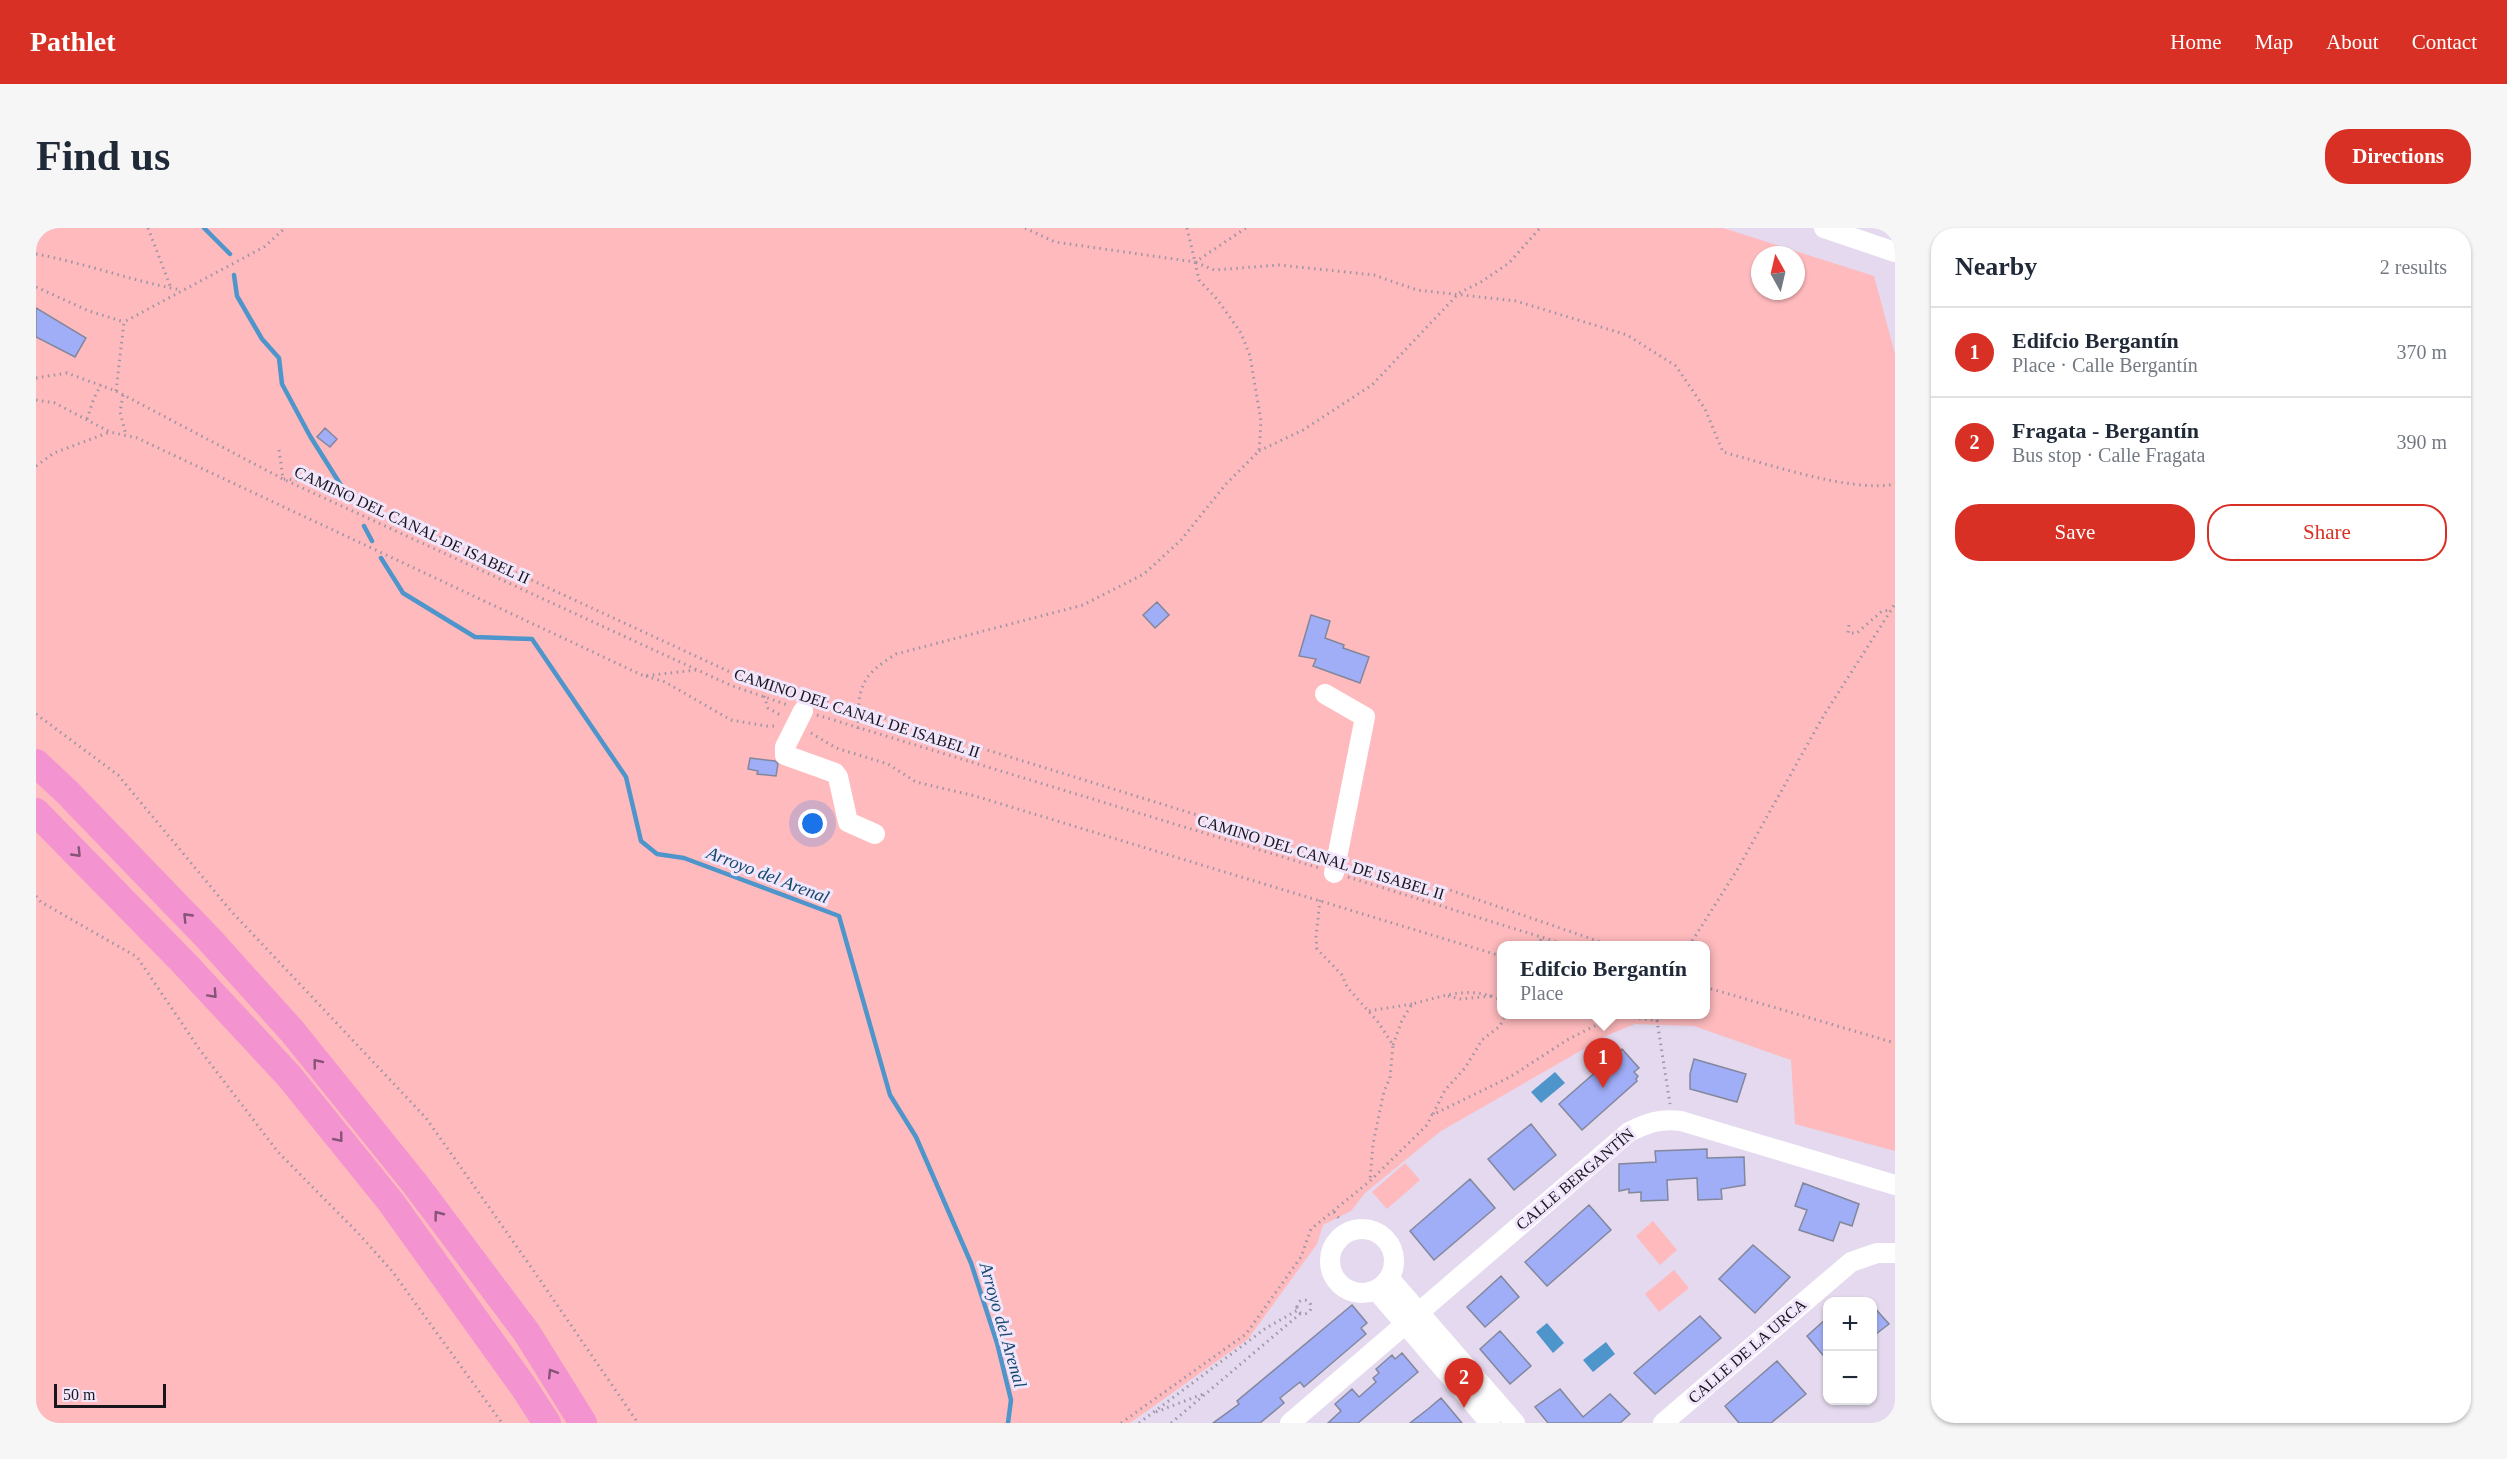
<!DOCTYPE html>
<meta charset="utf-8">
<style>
:root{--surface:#fff;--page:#f6f6f7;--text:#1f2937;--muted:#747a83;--line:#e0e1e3;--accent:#d93025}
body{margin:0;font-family:"Times New Roman",serif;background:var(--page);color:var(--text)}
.controls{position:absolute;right:18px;bottom:18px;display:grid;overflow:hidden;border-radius:12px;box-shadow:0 2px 4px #0004}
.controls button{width:54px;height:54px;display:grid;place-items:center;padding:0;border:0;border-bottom:2px solid var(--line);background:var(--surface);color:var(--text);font:30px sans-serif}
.compass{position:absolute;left:1715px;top:18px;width:54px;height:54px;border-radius:50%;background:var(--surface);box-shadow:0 2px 4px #0004;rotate:352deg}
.scale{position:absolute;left:18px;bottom:15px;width:112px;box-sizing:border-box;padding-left:6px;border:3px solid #19151c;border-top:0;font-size:16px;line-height:21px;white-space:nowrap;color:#19151c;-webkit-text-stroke:4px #f1e6fb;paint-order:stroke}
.you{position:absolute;left:777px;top:596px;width:21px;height:21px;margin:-15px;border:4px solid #fff;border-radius:50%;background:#1a73e8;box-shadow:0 0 0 9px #1a73e833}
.badge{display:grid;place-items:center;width:39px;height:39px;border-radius:50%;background:var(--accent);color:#fff;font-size:20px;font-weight:700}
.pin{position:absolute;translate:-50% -50px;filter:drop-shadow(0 2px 3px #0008)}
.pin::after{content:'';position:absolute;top:32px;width:21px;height:18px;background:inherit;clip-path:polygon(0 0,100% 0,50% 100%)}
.popup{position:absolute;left:1461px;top:713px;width:213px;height:78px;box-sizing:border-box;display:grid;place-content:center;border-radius:12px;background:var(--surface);filter:drop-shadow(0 2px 4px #0005);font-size:20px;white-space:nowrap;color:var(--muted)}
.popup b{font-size:22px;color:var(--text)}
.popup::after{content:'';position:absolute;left:50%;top:100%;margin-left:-12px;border:12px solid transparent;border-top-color:var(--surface)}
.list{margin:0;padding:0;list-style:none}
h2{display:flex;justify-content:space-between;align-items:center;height:78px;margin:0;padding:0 24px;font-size:26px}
h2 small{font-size:20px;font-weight:400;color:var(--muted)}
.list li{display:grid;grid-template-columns:39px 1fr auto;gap:18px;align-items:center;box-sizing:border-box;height:90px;padding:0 24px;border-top:2px solid var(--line)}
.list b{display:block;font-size:22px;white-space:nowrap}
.list p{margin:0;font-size:20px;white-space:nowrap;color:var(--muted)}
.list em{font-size:20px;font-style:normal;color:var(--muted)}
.actions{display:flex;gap:12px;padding:18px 24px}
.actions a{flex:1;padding:14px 0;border:2px solid var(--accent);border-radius:24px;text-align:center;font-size:21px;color:var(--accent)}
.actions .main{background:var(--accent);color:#fff}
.map{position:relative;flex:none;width:1859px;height:1195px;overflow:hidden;border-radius:24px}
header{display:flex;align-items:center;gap:36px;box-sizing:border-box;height:84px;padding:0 30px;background:var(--accent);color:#fff}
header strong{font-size:28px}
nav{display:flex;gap:33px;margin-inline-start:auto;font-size:21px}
.intro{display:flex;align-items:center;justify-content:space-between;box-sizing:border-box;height:144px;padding:0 36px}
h1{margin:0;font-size:42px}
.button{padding:15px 27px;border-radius:24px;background:var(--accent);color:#fff;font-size:21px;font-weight:700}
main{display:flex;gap:36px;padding:0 36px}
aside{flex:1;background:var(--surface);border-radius:24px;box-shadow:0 2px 4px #0004}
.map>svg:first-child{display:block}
.green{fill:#febabd;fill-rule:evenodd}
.water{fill:#4d95ca}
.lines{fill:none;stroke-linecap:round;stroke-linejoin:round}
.stream{stroke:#4d95ca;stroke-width:4.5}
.building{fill:#a0adf7;stroke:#83879c;stroke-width:1.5}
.path{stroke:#9e95a5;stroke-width:3;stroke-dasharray:1.5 4.5;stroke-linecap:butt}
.minor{stroke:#fff;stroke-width:20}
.highway{stroke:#f394d0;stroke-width:28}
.oneway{stroke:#865476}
.labels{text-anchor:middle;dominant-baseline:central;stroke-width:6;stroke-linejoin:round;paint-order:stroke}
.street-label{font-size:16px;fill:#19151c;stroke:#f1e6fb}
.water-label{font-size:18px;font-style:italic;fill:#13496e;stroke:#f1e6fb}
</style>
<header>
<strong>Pathlet</strong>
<nav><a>Home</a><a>Map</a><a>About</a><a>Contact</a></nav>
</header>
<div class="intro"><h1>Find us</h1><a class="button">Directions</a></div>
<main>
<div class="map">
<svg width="1859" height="1195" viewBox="0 0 1859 1195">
<rect width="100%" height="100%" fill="#e4d9ee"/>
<path class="green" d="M0,0H1687L1838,48L1859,126V923L1759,896L1755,832L1658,798L1599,796L1572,807L1405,903L1329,965L1315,983L1287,997L1281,1016L1212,1111L1094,1195H0ZM1724,27H1760V63H1724ZM1465,718H1669V786H1465Z
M1369,935L1384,952L1351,981L1336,964Z
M1617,993L1641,1022L1624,1037L1600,1008Z
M1638,1042L1653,1060L1623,1084L1609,1066Z"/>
<path class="water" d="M1519,844L1529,855L1505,875L1495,864Z
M1511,1095L1528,1115L1517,1125L1500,1104Z
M1570,1114L1579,1126L1557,1144L1547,1132Z"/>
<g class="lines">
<path class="stream" d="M168,0L194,26
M198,47L201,68L226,111L243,130L246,156L274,208L313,270
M328,298L336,313
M345,330L367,365L439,409L496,411L590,549L605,613L621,626L648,630L803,688L854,867L880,909L935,1035L961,1115L975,1172L972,1195"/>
</g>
<path class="building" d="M0,80L50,110L39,129L0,109Z
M289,200L301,211L294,219L281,209Z
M1121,374L1133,387L1119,400L1107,387Z
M1275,387L1294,393L1289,410L1308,417L1307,420L1333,429L1324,455L1277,438L1280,431L1263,428Z
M714,530L739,533L742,536L740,548L721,546L722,543L712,541Z
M1586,821L1603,840L1598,844L1602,848L1600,851L1601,853L1546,902L1523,876Z
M1658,831L1710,846L1701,874L1654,861V846Z
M1495,896L1520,927L1478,962L1452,931Z
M1671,921V930L1708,929L1709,957L1685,961L1686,971L1662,972L1661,950L1631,952L1632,972L1605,973V964L1593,965V961L1583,963V936L1620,934L1619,923Z
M1434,951L1459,980L1398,1032L1374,1003Z
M1767,955L1823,976L1816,998L1804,994L1797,1013L1763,1002L1771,982L1759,978Z
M1553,977L1575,1002L1511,1058L1489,1034Z
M1717,1017L1754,1049L1719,1085L1683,1051Z
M1465,1048L1483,1069L1449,1099L1431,1079Z
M1316,1077L1331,1095L1325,1100L1330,1106L1268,1159L1264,1154L1244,1170L1248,1175L1224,1195H1177L1203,1176L1201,1173Z
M1836,1077L1853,1096L1836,1109Z
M1664,1088L1685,1110L1619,1166L1598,1145Z
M1791,1090V1132L1771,1108Z
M1464,1103L1495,1138L1474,1156L1444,1121Z
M1366,1125L1382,1144L1322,1195H1292L1305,1183L1299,1176L1316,1161L1323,1169L1340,1154L1337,1150L1343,1145L1340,1141L1356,1127L1359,1131Z
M1741,1133L1770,1166L1735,1195H1703L1689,1178Z
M1524,1161L1547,1189L1574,1166L1594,1186L1584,1195H1512L1499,1179Z
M1405,1170L1426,1195H1374L1392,1181Z"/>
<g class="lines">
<path class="path" d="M112,0L135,60
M989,0L1019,14L1159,34L1210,0
M1151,0L1159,34L1178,42L1243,37L1338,47L1381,62L1480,73L1591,107L1640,138L1669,181L1687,224C1732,236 1816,265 1859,256
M0,26C49,35 96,53 145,62
M0,59L53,83L88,94
M0,150L31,145L80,163L247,251L694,457L752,477
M80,163L88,94L228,19L249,0
M87,167L84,184L90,207
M0,172L19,175L74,204L101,210L608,448L660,442
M51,191L58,170L65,157
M243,222L247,251L276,253L336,280L376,303L398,307L692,443L768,465
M1223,223L1267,202L1336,157L1423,65L1445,54L1473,35L1504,0
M0,238L18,225L74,204
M1813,397L1812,405H1821L1846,383L1855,382
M610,448L629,454L695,492L731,498H742
M774,467L1287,626
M728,468L732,480L746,488
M0,486L82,547L195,683L390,890L493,1036L602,1195
M781,487L1283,640
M822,501C822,460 824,448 860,426L1047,377L1108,346L1145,312L1190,256L1223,223L1225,193L1214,128L1205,105L1181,71L1163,52L1159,34
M775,505L800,520L852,536L880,554L939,568L1465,728
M1316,635L1411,661L1576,718
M1312,649L1534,718
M0,668L5,674L101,729L164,822L242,924L322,1005L356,1043L466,1195
M1284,672L1280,709L1281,721L1306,747L1311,759L1342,794L1357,817L1354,850L1348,863L1337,916L1334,952
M1502,718L1506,709
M1653,718L1701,642L1788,487L1859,376
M1669,759L1859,815
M1412,768L1425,771L1456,768
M1333,783L1376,776
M1620,786L1634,876
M1357,817L1366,792L1376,776C1408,768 1434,757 1465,772
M1397,886L1409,862L1429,840L1446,812L1464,798L1470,786
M1298,984L1305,993
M1261 1079a7 7 0 1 1 14 0a7 7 0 1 1-14 0Z
M1120,1184L1167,1166
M1085,1195L1210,1106L1265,1029L1275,1001L1334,953L1391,897L1396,887L1474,849L1531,812L1580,787L1623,793
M1103,1195L1230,1100L1262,1082
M1135,1195L1265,1085"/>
<path class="minor" d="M1788,0L1859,24
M1289,466L1329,489L1298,645
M767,483L749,519V527L799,545L802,549L812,594L839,606
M1294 1033a32 32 0 1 1 64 0a32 32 0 1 1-64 0Z
M1354,1051L1479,1195
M1340,1062L1454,1195
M1254,1195L1593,904C1611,895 1625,890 1645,893L1859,957
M1627,1195L1815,1034L1841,1025H1859"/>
<path class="highway" d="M0,535L30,563L173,711L256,803L380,957L491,1105L547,1195
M0,584L147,734L253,848L354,973L487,1158L511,1195"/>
</g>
<defs><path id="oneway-chevron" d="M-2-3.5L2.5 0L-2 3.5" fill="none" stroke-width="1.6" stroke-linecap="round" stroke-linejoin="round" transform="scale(1.5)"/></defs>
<g class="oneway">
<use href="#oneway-chevron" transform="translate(41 625) rotate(46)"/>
<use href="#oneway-chevron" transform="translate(151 689) rotate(-134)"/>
<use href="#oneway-chevron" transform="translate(177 766) rotate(47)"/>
<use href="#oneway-chevron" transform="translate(281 835) rotate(-129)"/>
<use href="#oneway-chevron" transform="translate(303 910) rotate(51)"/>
<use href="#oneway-chevron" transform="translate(402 987) rotate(-127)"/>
<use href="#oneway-chevron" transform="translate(516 1145) rotate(-122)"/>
</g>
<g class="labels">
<g class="street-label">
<text transform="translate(376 297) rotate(25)">CAMINO DEL CANAL DE ISABEL II</text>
<text transform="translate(821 485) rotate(18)">CAMINO DEL CANAL DE ISABEL II</text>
<text transform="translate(1285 629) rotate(17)">CAMINO DEL CANAL DE ISABEL II</text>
<text transform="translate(1539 951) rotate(-40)">CALLE BERGANTÍN</text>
<text transform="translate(1711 1123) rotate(-41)">CALLE DE LA URCA</text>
</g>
<g class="water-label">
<text transform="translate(732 647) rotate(21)">Arroyo del Arenal</text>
<text transform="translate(967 1097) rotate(74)">Arroyo del Arenal</text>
</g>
</g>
</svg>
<div class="controls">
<button>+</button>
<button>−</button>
</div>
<svg class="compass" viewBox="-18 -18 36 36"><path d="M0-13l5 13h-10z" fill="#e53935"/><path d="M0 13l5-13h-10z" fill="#747a83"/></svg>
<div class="scale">50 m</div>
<div class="you"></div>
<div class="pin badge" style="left:1567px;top:860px">1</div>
<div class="popup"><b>Edifcio Bergantín</b>Place</div>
<div class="pin badge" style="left:1428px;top:1180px">2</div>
</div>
<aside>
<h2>Nearby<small>2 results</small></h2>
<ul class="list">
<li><span class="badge">1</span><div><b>Edifcio Bergantín</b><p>Place · Calle Bergantín</p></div><em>370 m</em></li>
<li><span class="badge">2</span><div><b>Fragata - Bergantín</b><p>Bus stop · Calle Fragata</p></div><em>390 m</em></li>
</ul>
<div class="actions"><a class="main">Save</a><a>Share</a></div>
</aside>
</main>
